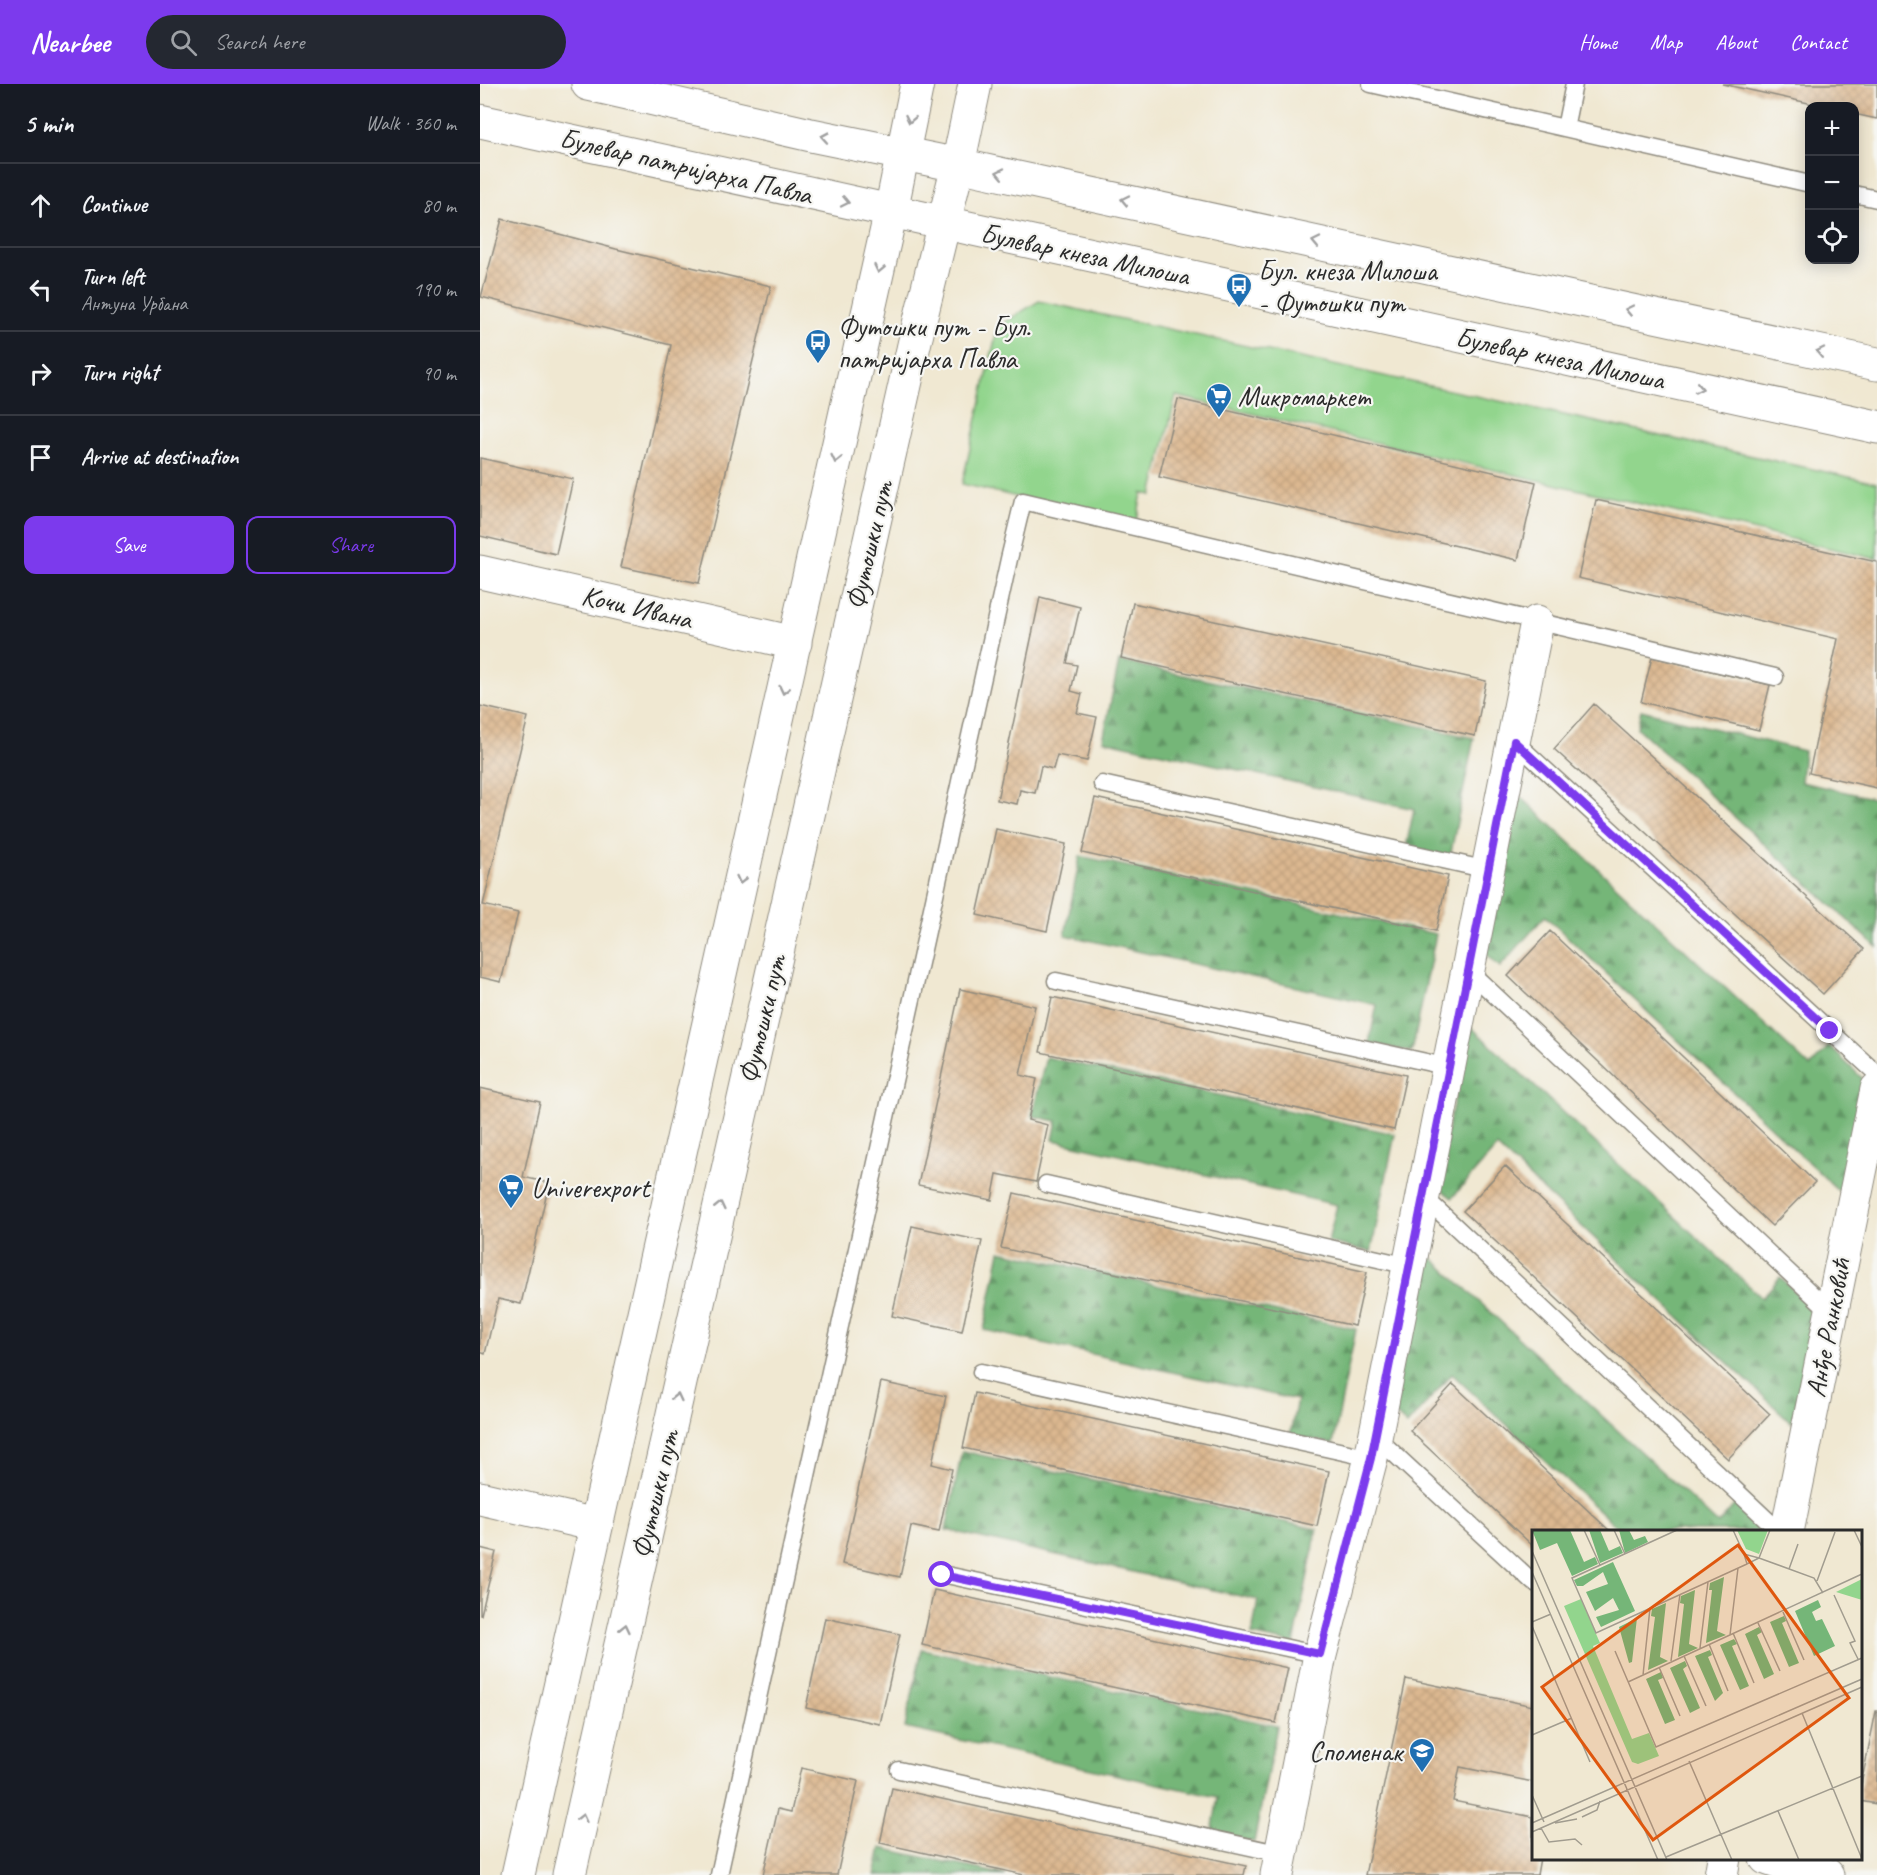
<!DOCTYPE html>
<meta charset="utf-8">
<style>
:root{--surface:#171b24;--page:#242831;--text:#f1f3f6;--muted:#9ea1a6;--line:#363941;--accent:#7c3aed}
body{margin:0;font-family:Caveat,sans-serif;background:var(--page);color:var(--text)}
.controls{position:absolute;right:18px;top:18px;display:grid;overflow:hidden;border-radius:12px;box-shadow:0 3px 15px #0003}
.controls button{width:54px;height:54px;display:grid;place-items:center;padding:0;border:0;border-bottom:2px solid var(--line);background:var(--surface);color:var(--text);font:30px sans-serif}
.stop{position:absolute;width:18px;height:18px;margin:-14px;border:4px solid #7c3aed;border-radius:50%;background:#fff}
.stop.end{background:#7c3aed;border-color:#fff;box-shadow:0 2px 6px #0008}
.list{margin:0;padding:0;list-style:none}
h2{display:flex;justify-content:space-between;align-items:center;height:78px;margin:0;padding:0 24px;font-size:26px}
h2 small{font-size:20px;font-weight:400;color:var(--muted)}
.list li{display:grid;grid-template-columns:39px 1fr auto;gap:18px;align-items:center;box-sizing:border-box;height:84px;padding:0 24px;border-top:2px solid var(--line)}
.list b{display:block;font-size:22px;white-space:nowrap}
.list p{margin:0;font-size:20px;white-space:nowrap;color:var(--muted)}
.list em{font-size:20px;font-style:normal;color:var(--muted)}
.actions{display:flex;gap:12px;padding:18px 24px}
.actions a{flex:1;padding:14px 0;border:2px solid var(--accent);border-radius:12px;text-align:center;font-size:21px;color:var(--accent)}
.actions .main{background:var(--accent);color:#fff}
.icon{flex:none;width:33px;height:33px;fill:none;stroke:currentColor;stroke-width:2;stroke-linecap:round;stroke-linejoin:round}
.map{position:relative;flex:none;width:1397px;height:1791px;overflow:hidden}
header{display:flex;align-items:center;gap:36px;box-sizing:border-box;height:84px;padding:0 30px;background:var(--accent);color:#fff}
header strong{font-size:28px}
nav{display:flex;gap:33px;margin-inline-start:auto;font-size:21px}
.search{width:420px;height:54px;background:var(--page);display:flex;align-items:center;gap:15px;box-sizing:border-box;padding:0 21px;border-radius:33px;color:var(--muted);font-size:22px}
main{display:flex}
aside{flex:1;background:var(--surface)}
.map>svg:first-child{display:block}
.green{fill:#92d58d;stroke:#5e805c;stroke-width:1.5}
.forest{fill:url(#forest-firs);stroke:#507052;stroke-width:1.5}
.building{fill:url(#building-cross-hatch)}
.lines{fill:none;stroke-linecap:round;stroke-linejoin:round}
.lane-casing{stroke:#8e8a7e;stroke-width:19}
.street-casing{stroke:#8e8a7e;stroke-width:35}
.secondary-casing{stroke:#8e8a7e;stroke-width:35}
.primary-casing{stroke:#8e8a7e;stroke-width:35}
.lane{stroke:#fff;stroke-width:16}
.street{stroke:#fff;stroke-width:33}
.secondary{stroke:#fff;stroke-width:33}
.primary{stroke:#fff;stroke-width:33}
.oneway{stroke:#a0a0a0}
.route{stroke:#7c3aed;stroke-width:8}
.labels{text-anchor:middle;dominant-baseline:central;stroke-width:4.5;stroke-linejoin:round;paint-order:stroke}
.street-label{font-size:28px;fill:#2b2b2b;stroke:#f6f6f2}
.poi-label{font-size:28px;fill:#2b2b2b;stroke:#f6f6f2;text-anchor:start}
.inset-road{fill:none;stroke:#a19c8f;stroke-width:1.5}
.view{fill:#df570e;fill-opacity:0.15;stroke:#df570e;stroke-width:3}
.inset-edge{fill:none;stroke:#2b2b2b;stroke-width:3}
</style>
<header>
<strong>Nearbee</strong>
<div class="search"><svg class="icon" aria-label="search" viewBox="0 0 24 24"><circle cx="10" cy="10" r="6"/><path d="M15 15l6 6"/></svg>Search here</div>
<nav><a>Home</a><a>Map</a><a>About</a><a>Contact</a></nav>
</header>
<main>
<aside>
<h2>5 min<small>Walk · 360 m</small></h2>
<ul class="list">
<li><svg class="icon" aria-label="ahead" viewBox="0 0 24 24"><path d="M12 20V5M6 11l6-6 6 6"/></svg><div><b>Continue</b></div><em>80 m</em></li>
<li><svg class="icon" aria-label="left" viewBox="0 0 24 24"><path d="M17 20v-9H6M10 6l-5 5 5 5"/></svg><div><b>Turn left</b><p>Антуна Урбана</p></div><em>190 m</em></li>
<li><svg class="icon" aria-label="right" viewBox="0 0 24 24"><path d="M7 20v-9h11M14 6l5 5-5 5"/></svg><div><b>Turn right</b></div><em>90 m</em></li>
<li><svg class="icon" aria-label="arrive" viewBox="0 0 24 24"><path d="M6 21V4h12l-3 4 3 4H6"/></svg><div><b>Arrive at destination</b></div></li>
</ul>
<div class="actions"><a class="main">Save</a><a>Share</a></div>
</aside>
<div class="map">
<svg width="1397" height="1791" viewBox="0 0 1397 1791">
<defs>
<pattern id="forest-firs" width="22" height="20" patternUnits="userSpaceOnUse" patternTransform="scale(1.5)"><rect width="22" height="20" fill="#75b678"/><path d="M5 1l3.5 6h-7zM16 11l3.5 6h-7z" fill="#609463"/></pattern>
<pattern id="building-cross-hatch" width="8" height="8" patternUnits="userSpaceOnUse" patternTransform="scale(1.5)"><rect width="8" height="8" fill="#dcb890"/><path d="M0 0l8 8M0 8l8-8" fill="none" stroke="#bd9e7c"/></pattern>
</defs>
<rect width="100%" height="100%" fill="#f6f6f2"/>
<filter id="ink" filterUnits="userSpaceOnUse"><feTurbulence type="fractalNoise" baseFrequency=".0167" numOctaves="2"/><feDisplacementMap in="SourceGraphic" scale="12" xChannelSelector="R" yChannelSelector="G"/><feConvolveMatrix kernelMatrix="1 2 1 2 8 2 1 2 1" color-interpolation-filters="sRGB"/></filter>
<filter id="wash" filterUnits="userSpaceOnUse"><feTurbulence type="fractalNoise" baseFrequency=".008" numOctaves="4" result="noise"/><feDisplacementMap in="SourceGraphic" scale="24" xChannelSelector="R" yChannelSelector="G"/><feGaussianBlur stdDeviation="1.35" result="paint"/><feColorMatrix in="noise" values="0 0 0 0 0 0 0 0 0 0 0 0 0 0 0 0 0 1.4 0 .05"/><feComposite in="paint" operator="in"/></filter>
<g filter="url(#wash)">
<rect width="100%" height="100%" fill="#f0e8d2"/>
<path class="green" d="M559,217L1397,399V475L696,312L672,411L662,409L656,441L482,400L518,242Z"/>
<path class="forest" d="M639,577L994,654L970,773L926,763L934,725L623,656Z
M1161,626L1324,667L1321,698L1397,715V863L1157,644Z
M1040,712L1330,983L1349,962L1384,996L1360,1108L1065,832L1020,883L1004,868Z
M600,772L956,850L932,968L889,959L897,921L585,851Z
M991,943L1282,1214L1300,1193L1336,1228L1312,1339L1017,1063L972,1114L955,1100Z
M566,973L915,1050L891,1168L848,1158L857,1121L573,1056L577,1037L552,1032Z
M520,1167L876,1245L853,1360L810,1351L817,1316L504,1246Z
M947,1169L1238,1440L1256,1419L1284,1447H1141L972,1290L927,1341L911,1326Z
M482,1367L837,1445L814,1560L772,1551L778,1516L466,1446Z
M442,1565L797,1642L774,1758L732,1749L738,1713L425,1644Z
M401,1764L525,1791H395Z"/>
<g id="blocks">
<path class="building" d="M1242,0H1397V35L1374,30V22H1342Z
M22,135L136,165L291,202L219,499L141,483L191,261L1,213Z
M698,315L1056,398L1038,476L679,393Z
M0,374L93,395L76,470L0,452Z
M1116,416L1397,478V704L1329,689L1358,555L1098,494Z
M560,513L600,523L587,579L597,581L591,607L602,610L597,629L617,633L607,677L577,671L573,685L561,682L555,709L540,706L537,720L517,716Z
M653,519L1006,597L995,652L641,574Z
M1172,573L1290,601L1279,646L1161,618Z
M1114,620L1384,865L1343,910L1074,665Z
M0,622L48,633L3,821L38,829L21,898L0,893Z
M615,714L968,792L956,847L602,769Z
M516,745L586,760L567,847L497,831Z
M1070,847L1335,1098L1292,1142L1028,892Z
M480,905L555,922L540,991L557,995L548,1036L568,1041L556,1098L517,1090L512,1116L438,1101Z
M572,913L926,991L914,1046L560,968Z
M0,1004L60,1018L43,1093L69,1099L41,1220L18,1215L5,1270L0,1268Z
M1025,1082L1290,1330L1248,1375L983,1127Z
M534,1109L887,1188L875,1242L521,1164Z
M432,1142L502,1157L482,1247L412,1232Z
M401,1298L466,1312L452,1380L472,1385L459,1448L431,1442L420,1493L362,1480Z
M973,1300L1131,1448H1053V1462L930,1347Z
M495,1309L849,1387L837,1442L483,1364Z
M0,1464L16,1468L1,1531H0Z
M454,1506L808,1584L796,1639L442,1561Z
M345,1534L420,1550L400,1640L326,1624Z
M926,1595L1053,1622V1698L980,1683L973,1717L1053,1733V1774H1060L1057,1791H885Z
M1396,1627H1397V1720L1380,1717V1706Z
M321,1684L378,1697L357,1791H283L298,1725L311,1728Z
M412,1704L766,1782L764,1791H544L400,1759Z"/>
</g>
</g>
<g filter="url(#ink)">
<use href="#blocks" fill-opacity="0" stroke="#8e8a7e" stroke-width="1.5"/>
<g class="lines">
<defs>
<path id="lane" d="M891,0L1330,100
M1085,44L1094,0
M1374,110L1397,115
M1034,657L1397,990
M622,700L1008,786
M988,886L1351,1228
M576,897L969,983
M566,1100L929,1182
M943,1112L1300,1448
M501,1288L891,1374
M895,1352L1054,1499
M462,1490L840,1571
M419,1686L802,1770
M239,1791L529,475L543,417L1295,593"/>
<path id="street" d="M0,488L315,559
M0,1414L116,1441
M1307,1448L1397,1005
M1286,1774L1317,1785L1310,1791
M1317,1785L1347,1791
M797,1791L840,1571L891,1374L1057,538
M1241,1791L1244,1774"/>
<path id="secondary" d="M0,37L411,127L38,1791
M89,1791L434,261L478,81L331,51L108,0"/>
<path id="primary" d="M437,0L411,127L1397,343
M495,0L478,81L1397,280"/>
</defs>
<use href="#lane" class="lane-casing"/>
<use href="#street" class="street-casing"/>
<use href="#secondary" class="secondary-casing"/>
<use href="#primary" class="primary-casing"/>
<use href="#lane" class="lane"/>
<use href="#street" class="street"/>
<use href="#secondary" class="secondary"/>
<use href="#primary" class="primary"/>
</g>
<defs><path id="oneway-chevron" d="M-2-3.5L2.5 0L-2 3.5" fill="none" stroke-width="1.6" stroke-linecap="round" stroke-linejoin="round" transform="scale(1.5)"/></defs>
<g class="oneway">
<use href="#oneway-chevron" transform="translate(430 35) rotate(101)"/>
<use href="#oneway-chevron" transform="translate(345 53) rotate(-170)"/>
<use href="#oneway-chevron" transform="translate(520 89) rotate(-168)"/>
<use href="#oneway-chevron" transform="translate(645 116) rotate(-168)"/>
<use href="#oneway-chevron" transform="translate(365 118) rotate(12)"/>
<use href="#oneway-chevron" transform="translate(836 158) rotate(-168)"/>
<use href="#oneway-chevron" transform="translate(399 185) rotate(102)"/>
<use href="#oneway-chevron" transform="translate(1149 226) rotate(-168)"/>
<use href="#oneway-chevron" transform="translate(1340 268) rotate(-168)"/>
<use href="#oneway-chevron" transform="translate(1219 304) rotate(12)"/>
<use href="#oneway-chevron" transform="translate(356 375) rotate(103)"/>
<use href="#oneway-chevron" transform="translate(304 606) rotate(103)"/>
<use href="#oneway-chevron" transform="translate(261 796) rotate(103)"/>
<use href="#oneway-chevron" transform="translate(240 1122) rotate(-77)"/>
<use href="#oneway-chevron" transform="translate(197 1313) rotate(-77)"/>
<use href="#oneway-chevron" transform="translate(145 1544) rotate(-77)"/>
<use href="#oneway-chevron" transform="translate(102 1734) rotate(-77)"/>
</g>
</g>
<g class="lines" filter="url(#ink)">
<path class="route" d="M462,1491L840,1570L891,1374L1034,657L1350,947"/>
</g>
<defs>
<symbol id="bus-pin" viewBox="-11 -11 22 30"><path d="M0 17L-7.5 6A9.5 9.5 0 1 1 7.5 6Z" fill="#1f6fb2" stroke="#f6f6f2"/><path d="M-5-6H5V4H4V6H2V4H-2V6H-4V4H-5ZM-3.5-4V0h7V-4ZM-3.5 1.2v1.5H-2V1.2ZM2 1.2v1.5H3.5V1.2Z" fill="#fff"/></symbol>
<symbol id="supermarket-pin" viewBox="-11 -11 22 30"><path d="M0 17L-7.5 6A9.5 9.5 0 1 1 7.5 6Z" fill="#1f6fb2" stroke="#f6f6f2"/><path d="M-6-5.5h2.5l.6 2H6L4.5 2H-2.5L-4.4-4H-6ZM-1.5 3.2a1.3 1.3 0 1 0 .1 0ZM3 3.2a1.3 1.3 0 1 0 .1 0Z" fill="#fff"/></symbol>
<symbol id="school-pin" viewBox="-11 -11 22 30"><path d="M0 17L-7.5 6A9.5 9.5 0 1 1 7.5 6Z" fill="#1f6fb2" stroke="#f6f6f2"/><path d="M0-5L7-2L0 1L-7-2ZM-4 1L0 2.5L4 1V4Q0 6-4 4Z" fill="#fff"/></symbol>
</defs>
<g fill-rule="evenodd">
<use href="#bus-pin" x="744" y="187" width="30" height="40"/>
<use href="#bus-pin" x="323" y="243" width="30" height="40"/>
<use href="#supermarket-pin" x="724" y="297" width="30" height="40"/>
<use href="#supermarket-pin" x="16" y="1088" width="30" height="40"/>
<use href="#school-pin" x="927" y="1652" width="30" height="40"/>
</g>
<g class="labels">
<g class="street-label">
<text transform="translate(206 82) rotate(13)">Булевар патријарха Павла</text>
<text transform="translate(605 170) rotate(12)">Булевар кнеза Милоша</text>
<text transform="translate(1080 274) rotate(12)">Булевар кнеза Милоша</text>
<text transform="translate(389 461) rotate(-77)">Футошки пут</text>
<text transform="translate(157 523) rotate(13)">Кочи Ивана</text>
<text transform="translate(282 935) rotate(-77)">Футошки пут</text>
<text transform="translate(1348 1244) rotate(-79)">Анђе Ранковић</text>
<text transform="translate(175 1410) rotate(-77)">Футошки пут</text>
</g>
<g class="poi-label">
<text x="778" y="186">Бул. кнеза Милоша<tspan x="778" dy="32">- Футошки пут</tspan></text>
<text x="358" y="242">Футошки пут - Бул.<tspan x="358" dy="32">патријарха Павла</tspan></text>
<text x="758" y="312">Микромаркет</text>
<text x="51" y="1103">Univerexport</text>
<text x="922" y="1667" text-anchor="end">Споменак</text>
</g>
</g>
<g transform="translate(1052 1446)">
<rect width="330" height="330" fill="#f0e8d2"/>
<path d="M205,0H236L227,24L214,19ZM330,49V70L304,62ZM49,69L68,113L61,116L100,209L117,203L127,226L106,234L100,232L32,76Z" fill="#92d58d"/>
<path d="M0,0H38L52,32L63,27L66,34L40,46L25,13L8,20ZM57,0H68L77,21L88,16L91,23L68,33ZM87,0H97L102,10L113,6L116,12L93,23ZM81,32L103,81L69,97L64,87L87,80L81,68L63,81L54,62L76,54L71,42L51,56H45L42,50ZM192,47L185,101L194,105L174,113L180,60H177L178,53ZM163,60L157,114L166,118L146,127L152,74L148,73L149,66ZM286,70L289,77L280,82L284,91L290,89L303,116L282,126L263,81ZM134,73L128,127L136,131L116,140L123,87L119,86L120,79ZM252,86L254,91L250,93L267,133L257,137L238,92ZM105,88L100,132L97,133L87,97ZM227,97L230,102L225,105L242,144L232,149L213,104ZM202,109L205,114L200,116L217,156L208,160L188,115ZM178,120L180,125L176,127L191,163L183,171L163,126ZM153,131L155,136L151,139L168,178L158,183L138,138ZM129,142L131,148L126,150L143,190L133,194L114,149Z" fill="#75b678"/>
<path class="inset-road" d="M52,0L68,35M82,0L93,24M145,0L40,48L64,103L215,34M201,0L212,24M322,0L330,17M0,21L135,330M227,28L215,34L212,24L227,28L282,48L291,63M227,28L238,0M257,39L266,14M0,42L126,330M285,51L303,2M302,65L323,111L318,113L326,129M251,82L272,130M0,92L19,84M226,93L248,141M0,96L58,232M201,103L222,153M198,105L206,38M177,114L196,161M168,118L176,52M83,121L124,217L330,128M152,126L174,176M139,131L148,64M127,137L148,186M111,145L118,78M96,152L330,44M270,183L330,329M0,205L40,188M157,231L200,330M0,265L12,292M246,281L267,330M50,287L65,280L68,271M0,293L330,149M23,293L45,289M9,298L17,312L43,309L50,315M0,302L330,157M134,327L330,246"/>
<path class="view" d="M206,15L317,168L121,310L10,157Z"/>
<rect width="330" height="330" class="inset-edge"/>
</g>
</svg>
<div class="controls">
<button>+</button>
<button>−</button>
<button><svg class="icon" aria-label="locate" viewBox="0 0 24 24"><circle cx="12" cy="12" r="6"/><path d="M12 2v4M12 18v4M2 12h4M18 12h4"/></svg></button>
</div>
<div class="stop" style="left:462px;top:1491px"></div>
<div class="stop end" style="left:1350px;top:947px"></div>
</div>
</main>
